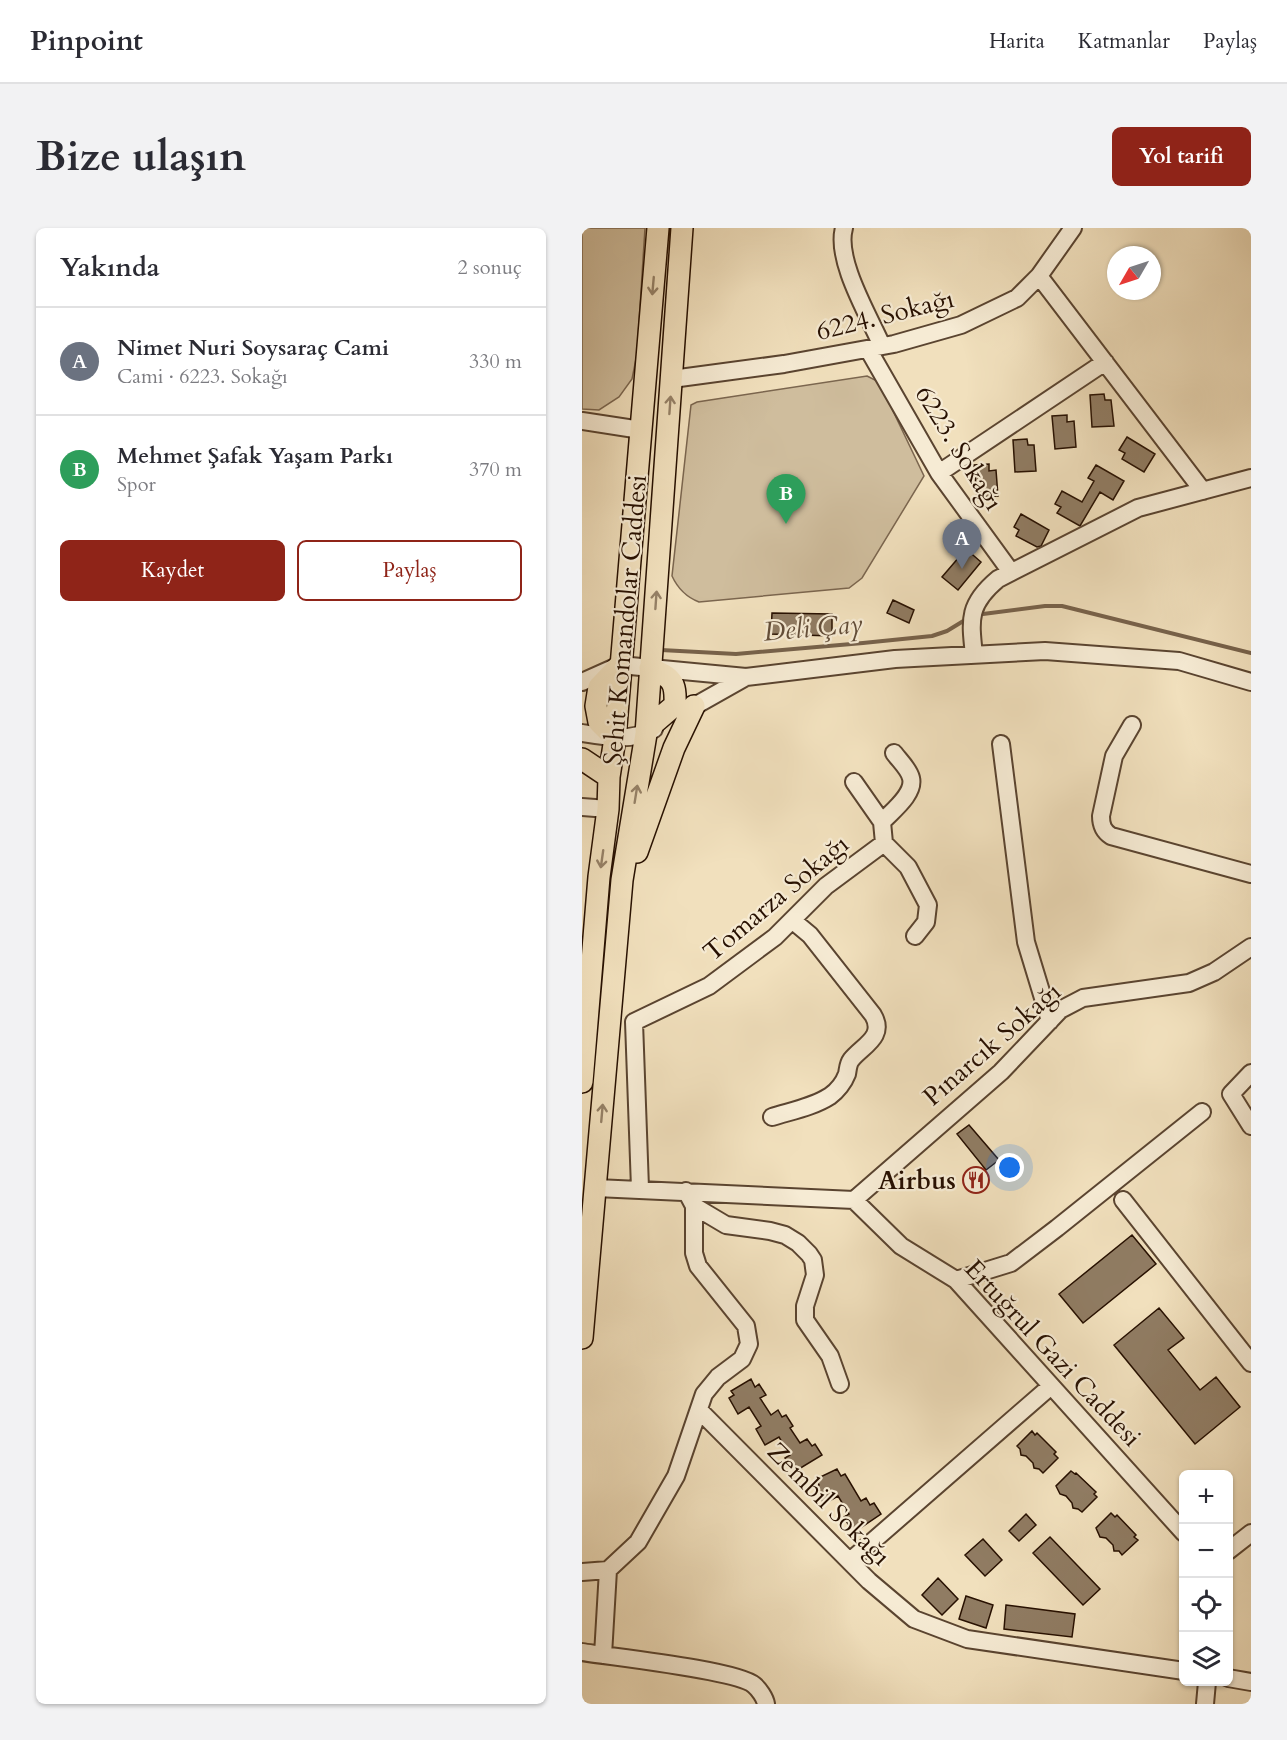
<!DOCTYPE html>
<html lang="tr">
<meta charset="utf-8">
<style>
:root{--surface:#fff;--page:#f2f2f3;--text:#2b2b33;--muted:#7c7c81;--line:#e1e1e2;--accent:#8f2418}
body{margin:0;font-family:Cardo,serif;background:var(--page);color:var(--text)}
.controls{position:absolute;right:18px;bottom:18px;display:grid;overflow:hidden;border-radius:9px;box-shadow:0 2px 4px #0004}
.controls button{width:54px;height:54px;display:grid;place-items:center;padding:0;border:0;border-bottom:2px solid var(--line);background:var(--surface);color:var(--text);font:30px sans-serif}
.compass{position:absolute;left:525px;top:18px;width:54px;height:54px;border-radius:50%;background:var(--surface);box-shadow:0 2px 4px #0004;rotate:231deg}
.you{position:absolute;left:428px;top:940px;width:21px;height:21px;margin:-15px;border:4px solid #fff;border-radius:50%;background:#1a73e8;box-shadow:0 0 0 9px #1a73e833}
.badge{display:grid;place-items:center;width:39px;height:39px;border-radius:50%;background:var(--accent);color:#fff;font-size:20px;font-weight:700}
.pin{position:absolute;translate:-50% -50px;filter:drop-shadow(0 2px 3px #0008)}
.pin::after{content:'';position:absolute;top:32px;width:21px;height:18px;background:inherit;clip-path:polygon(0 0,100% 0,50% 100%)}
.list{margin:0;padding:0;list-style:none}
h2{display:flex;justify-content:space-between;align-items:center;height:78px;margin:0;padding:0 24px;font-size:26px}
h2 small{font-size:20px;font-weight:400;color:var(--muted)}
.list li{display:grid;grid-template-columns:39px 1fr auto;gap:18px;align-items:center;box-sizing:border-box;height:108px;padding:0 24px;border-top:2px solid var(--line)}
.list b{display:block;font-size:22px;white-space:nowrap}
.list p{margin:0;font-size:20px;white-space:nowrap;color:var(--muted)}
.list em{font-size:20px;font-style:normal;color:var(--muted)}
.actions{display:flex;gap:12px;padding:18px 24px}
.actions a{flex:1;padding:14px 0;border:2px solid var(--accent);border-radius:9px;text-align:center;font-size:21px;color:var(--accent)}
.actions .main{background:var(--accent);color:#fff}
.icon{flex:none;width:33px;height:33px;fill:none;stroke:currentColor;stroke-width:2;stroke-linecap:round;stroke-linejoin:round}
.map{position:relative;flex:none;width:669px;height:1476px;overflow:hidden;border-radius:9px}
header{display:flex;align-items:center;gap:36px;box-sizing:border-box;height:84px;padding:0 30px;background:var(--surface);border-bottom:2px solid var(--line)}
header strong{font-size:28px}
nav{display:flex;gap:33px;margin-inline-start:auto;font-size:21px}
.intro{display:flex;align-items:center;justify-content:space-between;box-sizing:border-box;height:144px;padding:0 36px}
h1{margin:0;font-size:42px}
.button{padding:15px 27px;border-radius:9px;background:var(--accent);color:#fff;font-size:21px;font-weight:700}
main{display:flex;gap:36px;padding:0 36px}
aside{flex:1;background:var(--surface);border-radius:9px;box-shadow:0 2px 4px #0004}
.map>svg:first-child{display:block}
.green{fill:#cfbd9d;stroke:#7b664f;stroke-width:1.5}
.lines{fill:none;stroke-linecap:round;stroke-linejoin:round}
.stream{stroke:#77624b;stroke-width:4}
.building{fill:#907c63;stroke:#271001;stroke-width:1.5}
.minor-casing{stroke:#5a4430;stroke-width:20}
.major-casing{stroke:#271001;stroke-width:24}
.minor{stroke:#f6ebd4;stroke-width:16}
.major{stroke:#f1e0bd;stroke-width:21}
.oneway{stroke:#968268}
.labels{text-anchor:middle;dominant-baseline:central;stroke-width:4.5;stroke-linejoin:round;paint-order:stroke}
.street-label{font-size:26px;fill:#271001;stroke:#f6ebd4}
.poi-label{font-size:26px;font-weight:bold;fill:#271001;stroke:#f6ebd4;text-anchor:end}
.water-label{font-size:27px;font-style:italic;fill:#634e39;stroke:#f6ebd4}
</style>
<header>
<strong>Pinpoint</strong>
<nav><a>Harita</a><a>Katmanlar</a><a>Paylaş</a></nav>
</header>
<div class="intro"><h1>Bize ulaşın</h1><a class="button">Yol tarifi</a></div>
<main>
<aside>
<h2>Yakında<small>2 sonuç</small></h2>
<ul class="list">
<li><span class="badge" style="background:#6b7280">A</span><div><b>Nimet Nuri Soysaraç Cami</b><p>Cami · 6223. Sokağı</p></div><em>330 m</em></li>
<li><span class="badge" style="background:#2e9e5b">B</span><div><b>Mehmet Şafak Yaşam Parkı</b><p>Spor</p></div><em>370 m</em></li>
</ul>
<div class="actions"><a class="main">Kaydet</a><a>Paylaş</a></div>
</aside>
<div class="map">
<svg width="669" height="1476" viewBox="0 0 669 1476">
<rect width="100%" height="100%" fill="#f1e0bd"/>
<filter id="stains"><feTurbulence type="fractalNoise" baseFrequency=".00333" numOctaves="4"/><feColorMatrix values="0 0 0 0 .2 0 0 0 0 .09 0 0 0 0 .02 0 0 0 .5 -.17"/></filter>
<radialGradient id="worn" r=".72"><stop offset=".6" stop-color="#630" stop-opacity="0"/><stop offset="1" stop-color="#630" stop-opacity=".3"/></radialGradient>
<path class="green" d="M0,0H63L55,126L50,151L37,169L17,182L0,181Z
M285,148L295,153L300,160L342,248L280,350L267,360L117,374C104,369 96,361 90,348L109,177L115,174Z"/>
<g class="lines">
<path class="stream" d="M401,386L463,378H480L669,425
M79,422L154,426L281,415L350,408L365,403L383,392"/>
</g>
<path class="building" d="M522,166L523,172H529L532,198L510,199L508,167Z
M485,187V194L492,193L494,219L473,221L470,188Z
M545,209L573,226L562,244L540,231L543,225L537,222Z
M445,211L446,217H452L454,243L433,244L431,212Z
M407,236V243L414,242L416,268L395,270L392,237Z
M514,237L542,253L531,272L518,264L498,298L475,285L479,279L473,276L480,263L500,274L512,253L506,250Z
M439,286L467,302L459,318L455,319L434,308L437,302L432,299Z
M384,321L399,334L376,362L360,349Z
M311,372L332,382L327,395L305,385Z
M190,385L250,386V408L189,406Z
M387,897L417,932L404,942L375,906Z
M550,1007L574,1036L501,1095L477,1066Z
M577,1080L602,1110L586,1122L618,1162L634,1149L658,1179L613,1216L532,1117Z
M169,1151L173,1159L177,1156L184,1167L178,1170L189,1187L196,1182L200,1189L204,1187L211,1198L208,1200L218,1215L225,1211L230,1218L233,1216L240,1227L212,1244L203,1230L208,1227L197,1209L183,1217L174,1201L179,1198L167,1179L156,1186L147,1170L152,1167L149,1163Z
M450,1203L453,1207L455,1205L474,1224L472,1226L476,1230L461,1245L457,1241L452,1240L451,1235L444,1228L439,1227L438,1221L435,1218Z
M255,1241L259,1248L263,1246L279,1273L284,1270L288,1277L292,1275L299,1286L271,1305L262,1289L267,1286L256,1268L242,1276L232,1260L237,1257L234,1251Z
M489,1243L493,1246L494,1245L514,1264L512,1266L515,1269L500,1284L496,1281L491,1280L490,1275L484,1268L478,1266L474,1258Z
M529,1285L533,1289L535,1287L554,1307L552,1309L556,1312L540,1327L537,1323H532L531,1317L524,1310L518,1309L514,1300Z
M444,1286L454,1297L437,1313L427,1303Z
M468,1309L518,1361L501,1377L451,1325Z
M401,1311L420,1332L403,1348L383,1327Z
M356,1350L376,1371L360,1387L340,1367Z
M384,1368L411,1377L404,1400L377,1391Z
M424,1377L493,1386L490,1409L422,1401Z"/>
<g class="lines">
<defs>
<path id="minor" d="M262,0C253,32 287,88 300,118
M457,48L621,263
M286,121L357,245L429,344
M90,151L202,136L312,116L379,97L435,70L457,48L491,0
M0,193L59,202
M357,245L523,134
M392,427C388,391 386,376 416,351L556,280L669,250
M0,454L38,437L164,449L313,431L463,423L597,433L669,454
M102,484L164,449
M550,497L532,528L519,588C519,597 521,603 529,608L669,646
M0,505C24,509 50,514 72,501
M419,516L444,714L468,793
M312,525C317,532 327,541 329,550C333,566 310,583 300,594L302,615L326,639L346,677L344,694L333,708
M272,554L300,594
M0,579L26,581
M52,794L127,758L193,709L244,658L302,615
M52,794L58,960
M669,845L649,866L669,898
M190,889C209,883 231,879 248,868C255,863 262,854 265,846C266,841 266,836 269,832C280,818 304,809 291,787L228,707L210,692
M14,960L272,972L319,1018L374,1052L602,1305
M272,972L419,844L478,782L501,770L607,755L632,744L669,719
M541,972L669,1135
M112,978L144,997L188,1003L203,1007L216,1015L227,1026L231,1032L233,1047L223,1078V1092L248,1128L258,1156
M374,1052L429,1035L475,1000L620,884
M117,1182L287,1353L332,1391L385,1411L602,1443
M646,1323L669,1305
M268,1333L469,1158
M0,1344L26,1342L56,1314L94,1248L122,1166L136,1149L160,1131L167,1116L164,1098L116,1038L112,1025V978L104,963
M0,1424C30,1429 154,1442 172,1457C177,1461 183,1470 184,1476
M21,1427L26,1342
M646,1450L669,1454
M623,1476L625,1454"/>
<path id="major" d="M64,502L93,477C94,453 90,450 68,440
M33,510L17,494L14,478L17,459L38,437
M0,531L27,549
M55,624L92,520L112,478
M0,854L17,649L26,581L27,549L33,510L76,0
M0,1110L40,652L64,506L100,0"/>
</defs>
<use href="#minor" class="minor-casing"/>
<use href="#major" class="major-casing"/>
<use href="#minor" class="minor"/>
<use href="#major" class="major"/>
</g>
<defs><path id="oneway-shaft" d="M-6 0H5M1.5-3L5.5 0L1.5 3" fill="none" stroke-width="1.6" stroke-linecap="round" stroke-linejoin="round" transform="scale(1.5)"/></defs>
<g class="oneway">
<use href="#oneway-shaft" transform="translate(71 58) rotate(95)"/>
<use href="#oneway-shaft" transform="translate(88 177) rotate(-86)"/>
<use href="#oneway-shaft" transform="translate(74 372) rotate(-86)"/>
<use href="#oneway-shaft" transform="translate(54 566) rotate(-81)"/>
<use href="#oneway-shaft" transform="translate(20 631) rotate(98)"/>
<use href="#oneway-shaft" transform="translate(20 885) rotate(-85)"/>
</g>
<defs>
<symbol id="restaurant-ring" viewBox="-11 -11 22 22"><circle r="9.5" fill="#f6ebd4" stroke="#8f2418" stroke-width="1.5"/><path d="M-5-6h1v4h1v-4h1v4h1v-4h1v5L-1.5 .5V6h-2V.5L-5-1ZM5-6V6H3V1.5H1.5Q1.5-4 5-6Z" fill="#8f2418"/></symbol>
</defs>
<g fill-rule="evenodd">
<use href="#restaurant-ring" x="379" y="937" width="30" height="30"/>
</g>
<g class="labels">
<g class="street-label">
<text transform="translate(303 87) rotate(-14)">6224. Sokağı</text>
<text transform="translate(377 220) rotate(58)">6223. Sokağı</text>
<text transform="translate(43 392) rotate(-85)">Şehit Komandolar Caddesi</text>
<text transform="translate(194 670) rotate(-40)">Tomarza Sokağı</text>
<text transform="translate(410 816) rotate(-41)">Pınarcık Sokağı</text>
<text transform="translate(471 1125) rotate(47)">Ertuğrul Gazi Caddesi</text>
<text transform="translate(247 1276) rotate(45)">Zembil Sokağı</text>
</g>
<g class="poi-label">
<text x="374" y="952">Airbus</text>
</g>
<g class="water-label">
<text transform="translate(231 400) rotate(-5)">Deli Çay</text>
</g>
</g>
<rect width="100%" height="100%" filter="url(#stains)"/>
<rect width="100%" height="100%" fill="url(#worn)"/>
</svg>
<div class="controls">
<button>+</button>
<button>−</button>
<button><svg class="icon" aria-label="locate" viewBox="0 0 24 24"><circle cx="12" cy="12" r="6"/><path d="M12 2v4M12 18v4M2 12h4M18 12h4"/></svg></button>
<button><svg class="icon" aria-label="layers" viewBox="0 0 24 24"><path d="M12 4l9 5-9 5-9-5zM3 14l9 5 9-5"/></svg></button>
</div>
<svg class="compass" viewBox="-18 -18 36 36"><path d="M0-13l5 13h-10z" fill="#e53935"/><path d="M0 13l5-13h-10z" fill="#7c7c81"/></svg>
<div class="you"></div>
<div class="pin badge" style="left:380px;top:341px;background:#6b7280">A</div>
<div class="pin badge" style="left:204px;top:296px;background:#2e9e5b">B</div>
</div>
</main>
